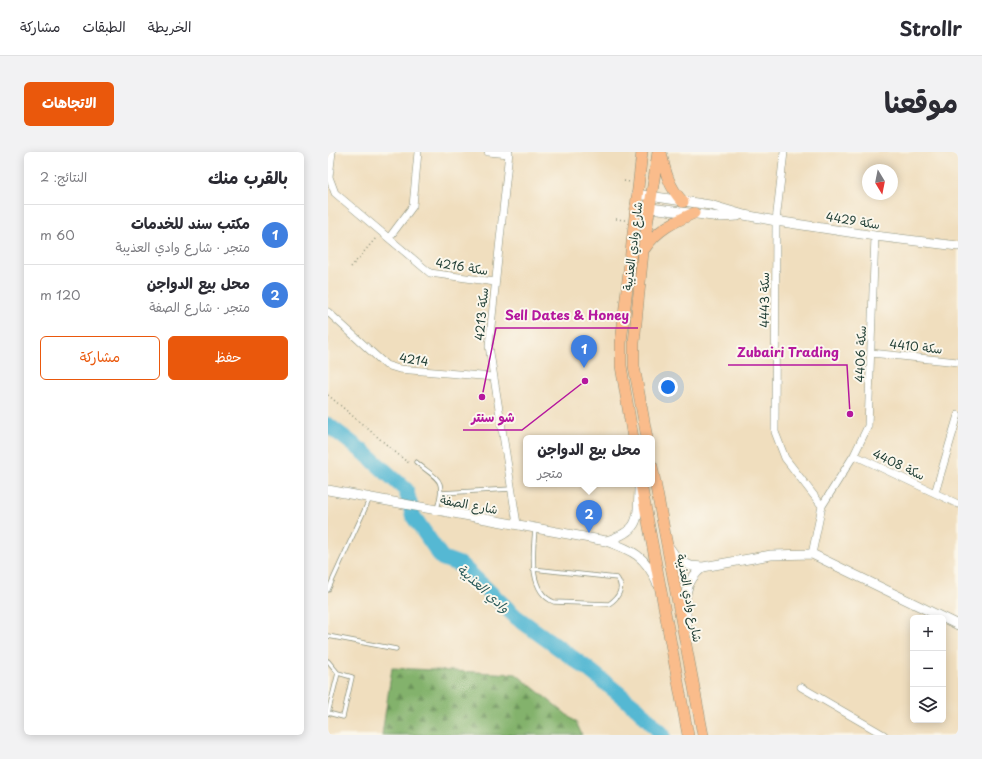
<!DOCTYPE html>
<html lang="ar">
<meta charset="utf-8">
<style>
:root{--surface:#fff;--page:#f2f2f3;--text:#2b2b33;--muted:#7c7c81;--line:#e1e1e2;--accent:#ea580c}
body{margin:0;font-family:"Playpen Sans","Playpen Sans Arabic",sans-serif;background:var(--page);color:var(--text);direction:rtl}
.controls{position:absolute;right:12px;bottom:12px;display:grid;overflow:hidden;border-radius:6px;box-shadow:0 2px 10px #0003}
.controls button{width:36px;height:36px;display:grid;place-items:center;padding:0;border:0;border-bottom:1px solid var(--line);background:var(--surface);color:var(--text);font:20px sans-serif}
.compass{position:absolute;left:534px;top:12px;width:36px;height:36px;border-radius:50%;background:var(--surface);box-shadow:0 2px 10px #0003;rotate:170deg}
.you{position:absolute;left:340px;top:235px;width:14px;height:14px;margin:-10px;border:3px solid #fff;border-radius:50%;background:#1a73e8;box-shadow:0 0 0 6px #1a73e833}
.badge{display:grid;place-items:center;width:26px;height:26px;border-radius:50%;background:var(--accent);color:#fff;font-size:13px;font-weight:700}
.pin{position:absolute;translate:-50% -33px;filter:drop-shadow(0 1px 2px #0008)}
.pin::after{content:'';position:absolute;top:21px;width:14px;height:12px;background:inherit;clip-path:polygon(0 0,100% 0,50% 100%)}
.popup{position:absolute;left:195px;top:283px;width:132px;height:52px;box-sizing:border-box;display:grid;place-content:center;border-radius:6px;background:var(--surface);filter:drop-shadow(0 1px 3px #0005);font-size:13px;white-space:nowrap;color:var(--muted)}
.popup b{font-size:15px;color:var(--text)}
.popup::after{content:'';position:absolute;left:50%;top:100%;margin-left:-8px;border:8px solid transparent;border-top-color:var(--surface)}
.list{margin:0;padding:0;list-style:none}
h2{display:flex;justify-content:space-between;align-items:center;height:52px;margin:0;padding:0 16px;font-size:17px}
h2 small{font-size:13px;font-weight:400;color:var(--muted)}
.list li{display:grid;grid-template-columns:26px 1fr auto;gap:12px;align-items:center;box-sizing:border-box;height:60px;padding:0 16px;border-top:1px solid var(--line)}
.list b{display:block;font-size:15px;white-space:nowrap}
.list p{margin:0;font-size:13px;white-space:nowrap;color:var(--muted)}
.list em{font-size:13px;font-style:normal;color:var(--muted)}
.actions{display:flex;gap:8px;padding:12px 16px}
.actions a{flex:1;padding:9px 0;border:1px solid var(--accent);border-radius:6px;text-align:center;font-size:14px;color:var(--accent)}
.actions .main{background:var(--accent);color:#fff}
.icon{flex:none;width:22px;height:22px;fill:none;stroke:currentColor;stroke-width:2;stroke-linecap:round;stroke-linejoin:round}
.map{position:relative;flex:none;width:630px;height:583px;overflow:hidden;direction:ltr;border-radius:6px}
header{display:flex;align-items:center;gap:24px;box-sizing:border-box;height:56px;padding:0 20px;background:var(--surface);border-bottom:1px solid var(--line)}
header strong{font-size:19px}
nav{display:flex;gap:22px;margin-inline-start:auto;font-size:14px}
.intro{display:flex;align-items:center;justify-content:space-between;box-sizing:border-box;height:96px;padding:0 24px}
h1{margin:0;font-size:28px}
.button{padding:10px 18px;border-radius:6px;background:var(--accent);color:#fff;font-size:14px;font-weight:700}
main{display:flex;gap:24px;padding:0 24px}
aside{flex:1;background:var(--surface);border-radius:6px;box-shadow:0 2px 10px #0003}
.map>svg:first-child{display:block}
.forest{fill:url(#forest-firs);stroke:#517850}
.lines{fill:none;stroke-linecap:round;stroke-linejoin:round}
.river{stroke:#55b8d3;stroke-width:16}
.service-casing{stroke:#888e79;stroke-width:5}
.minor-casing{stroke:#888e79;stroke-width:8}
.tertiary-casing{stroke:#888e79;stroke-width:10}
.primary-casing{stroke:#888e79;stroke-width:12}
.path{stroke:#888e79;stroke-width:1.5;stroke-dasharray:1 3;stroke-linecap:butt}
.service{stroke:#fff;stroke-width:3.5}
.minor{stroke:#fff;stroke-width:7}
.tertiary{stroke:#fff;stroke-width:9}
.primary{stroke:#fabc8b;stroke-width:11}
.labels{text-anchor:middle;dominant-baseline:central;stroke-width:4;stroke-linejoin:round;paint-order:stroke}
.street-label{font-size:12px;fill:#1f3d34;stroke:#fbf7ec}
.water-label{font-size:13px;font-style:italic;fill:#2c5c5c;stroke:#fbf7ec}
.leader{fill:none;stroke:#b5179e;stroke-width:1.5}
.callout-dot{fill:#b5179e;stroke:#fbf7ec;stroke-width:1.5}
.callout-label{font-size:13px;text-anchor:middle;font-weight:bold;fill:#b5179e;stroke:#fbf7ec;stroke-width:4;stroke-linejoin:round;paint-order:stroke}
</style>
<header>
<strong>Strollr</strong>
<nav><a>الخريطة</a><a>الطبقات</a><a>مشاركة</a></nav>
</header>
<div class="intro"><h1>موقعنا</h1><a class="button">الاتجاهات</a></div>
<main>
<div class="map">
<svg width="630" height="583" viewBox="0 0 630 583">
<defs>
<pattern id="forest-firs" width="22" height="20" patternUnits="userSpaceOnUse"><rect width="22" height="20" fill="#83b26c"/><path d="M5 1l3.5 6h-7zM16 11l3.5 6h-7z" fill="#6b925a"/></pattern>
</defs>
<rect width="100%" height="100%" fill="#fbf7ec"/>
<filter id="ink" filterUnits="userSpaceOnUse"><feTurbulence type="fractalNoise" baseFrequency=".025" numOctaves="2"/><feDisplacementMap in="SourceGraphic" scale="8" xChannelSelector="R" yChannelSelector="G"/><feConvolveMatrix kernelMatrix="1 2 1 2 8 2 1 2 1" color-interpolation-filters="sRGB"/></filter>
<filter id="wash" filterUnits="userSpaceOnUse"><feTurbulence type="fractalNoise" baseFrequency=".012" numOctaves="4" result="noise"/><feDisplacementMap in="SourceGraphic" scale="16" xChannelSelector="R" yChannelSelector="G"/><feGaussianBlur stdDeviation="0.9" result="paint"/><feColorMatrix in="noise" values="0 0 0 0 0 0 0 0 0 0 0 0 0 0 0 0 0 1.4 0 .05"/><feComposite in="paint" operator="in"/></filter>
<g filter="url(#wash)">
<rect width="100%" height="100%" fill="#f0debe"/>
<path class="forest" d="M64,516L188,522L248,570L254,583H54Z"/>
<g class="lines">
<path class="river" d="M0,273L38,302L78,338L85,364L114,406L133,413L188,465L260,517L310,557L335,583"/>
</g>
</g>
<g filter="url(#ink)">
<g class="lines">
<defs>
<path id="service" d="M88,310C111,329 118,326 109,357
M113,341L183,337
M205,417L289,426C297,436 290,446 281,452L226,450C200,440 205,400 207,377
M0,438L42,346
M0,484L68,497
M0,509L10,521L24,525L15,565L0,561L10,521"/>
<path id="minor" d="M4,0L1,25L7,41L102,121L167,130
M160,0L181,2
M181,0L161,194L189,372
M456,0L448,69L447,280L457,306L494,354
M61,86L85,54L90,0
M0,160L58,213L71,217L165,225
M543,201L630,210
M526,303L630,352
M607,341L630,263
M484,402L494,354L526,303L540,274L547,84
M473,535L556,583"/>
<path id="tertiary" d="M308,42L382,53L416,63L448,69L547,84L630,94
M307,54L392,65L410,64
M0,338L278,389C304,398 318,404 329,431
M278,389C311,379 310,369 311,337
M341,395L350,408L363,414L375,415L443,403L484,402L630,473
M359,477C358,451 352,433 375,415"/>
<path id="primary" d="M333,0C337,20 341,35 355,50
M317,96C330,77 346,70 366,61
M305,286L293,214V191L314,0
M319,286L306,214V191L315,100L330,0
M324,314L375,583
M313,332L360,583"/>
</defs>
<use href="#service" class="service-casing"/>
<use href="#minor" class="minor-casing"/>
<use href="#tertiary" class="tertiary-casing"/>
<use href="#primary" class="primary-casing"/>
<path class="path" d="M296,29L302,30
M288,67L297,68
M23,115L48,86
M0,243L79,310L82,311"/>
<use href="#service" class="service"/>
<use href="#minor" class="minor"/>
<use href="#tertiary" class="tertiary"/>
<use href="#primary" class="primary"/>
</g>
</g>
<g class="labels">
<g class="street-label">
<text transform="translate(525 68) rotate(9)">سكة 4429</text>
<text transform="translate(304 94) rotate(-83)">شارع وادي العذيبة</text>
<text transform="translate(134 114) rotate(9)">سكة 4216</text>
<text transform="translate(436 148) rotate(-90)">سكة 4443</text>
<text transform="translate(153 162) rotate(-85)">سكة 4213</text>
<text transform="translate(588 194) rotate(6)">سكة 4410</text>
<text transform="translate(532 202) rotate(-88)">سكة 4406</text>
<text transform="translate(86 207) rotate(8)">4214</text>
<text transform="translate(571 312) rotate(25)">سكة 4408</text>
<text transform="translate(141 352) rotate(10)">شارع الصفة</text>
<text transform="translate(362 446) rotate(79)">شارع وادي العذيبة</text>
</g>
<g class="water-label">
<text transform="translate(156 436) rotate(42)">وادي العذيبة</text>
</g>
</g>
<path class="leader" d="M154 245L168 176H310M522 262L519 213H400M257 229L194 278H135"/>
<g class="callout-dot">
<circle cx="154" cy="245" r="4"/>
<circle cx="522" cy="262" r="4"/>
<circle cx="257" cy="229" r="4"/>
</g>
<g class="callout-label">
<text x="239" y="168">Sell Dates &amp; Honey</text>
<text x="460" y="205">Zubairi Trading</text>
<text x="165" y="270">شو سنتر</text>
</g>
</svg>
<div class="controls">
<button>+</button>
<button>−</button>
<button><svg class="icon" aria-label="layers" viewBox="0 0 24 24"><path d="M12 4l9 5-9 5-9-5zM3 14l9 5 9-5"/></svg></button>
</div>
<svg class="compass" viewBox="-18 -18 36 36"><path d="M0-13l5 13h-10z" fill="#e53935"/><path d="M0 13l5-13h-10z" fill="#7c7c81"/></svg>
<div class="you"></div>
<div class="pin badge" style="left:256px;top:216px;background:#3f7fe0">1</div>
<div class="pin badge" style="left:261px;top:381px;background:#3f7fe0">2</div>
<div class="popup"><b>محل بيع الدواجن</b>متجر</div>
</div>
<aside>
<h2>بالقرب منك<small>النتائج: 2</small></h2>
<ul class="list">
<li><span class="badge" style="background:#3f7fe0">1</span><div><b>مكتب سند للخدمات</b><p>متجر · شارع وادي العذيبة</p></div><em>60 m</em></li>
<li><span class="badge" style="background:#3f7fe0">2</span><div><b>محل بيع الدواجن</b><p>متجر · شارع الصفة</p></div><em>120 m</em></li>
</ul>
<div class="actions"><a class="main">حفظ</a><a>مشاركة</a></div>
</aside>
</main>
